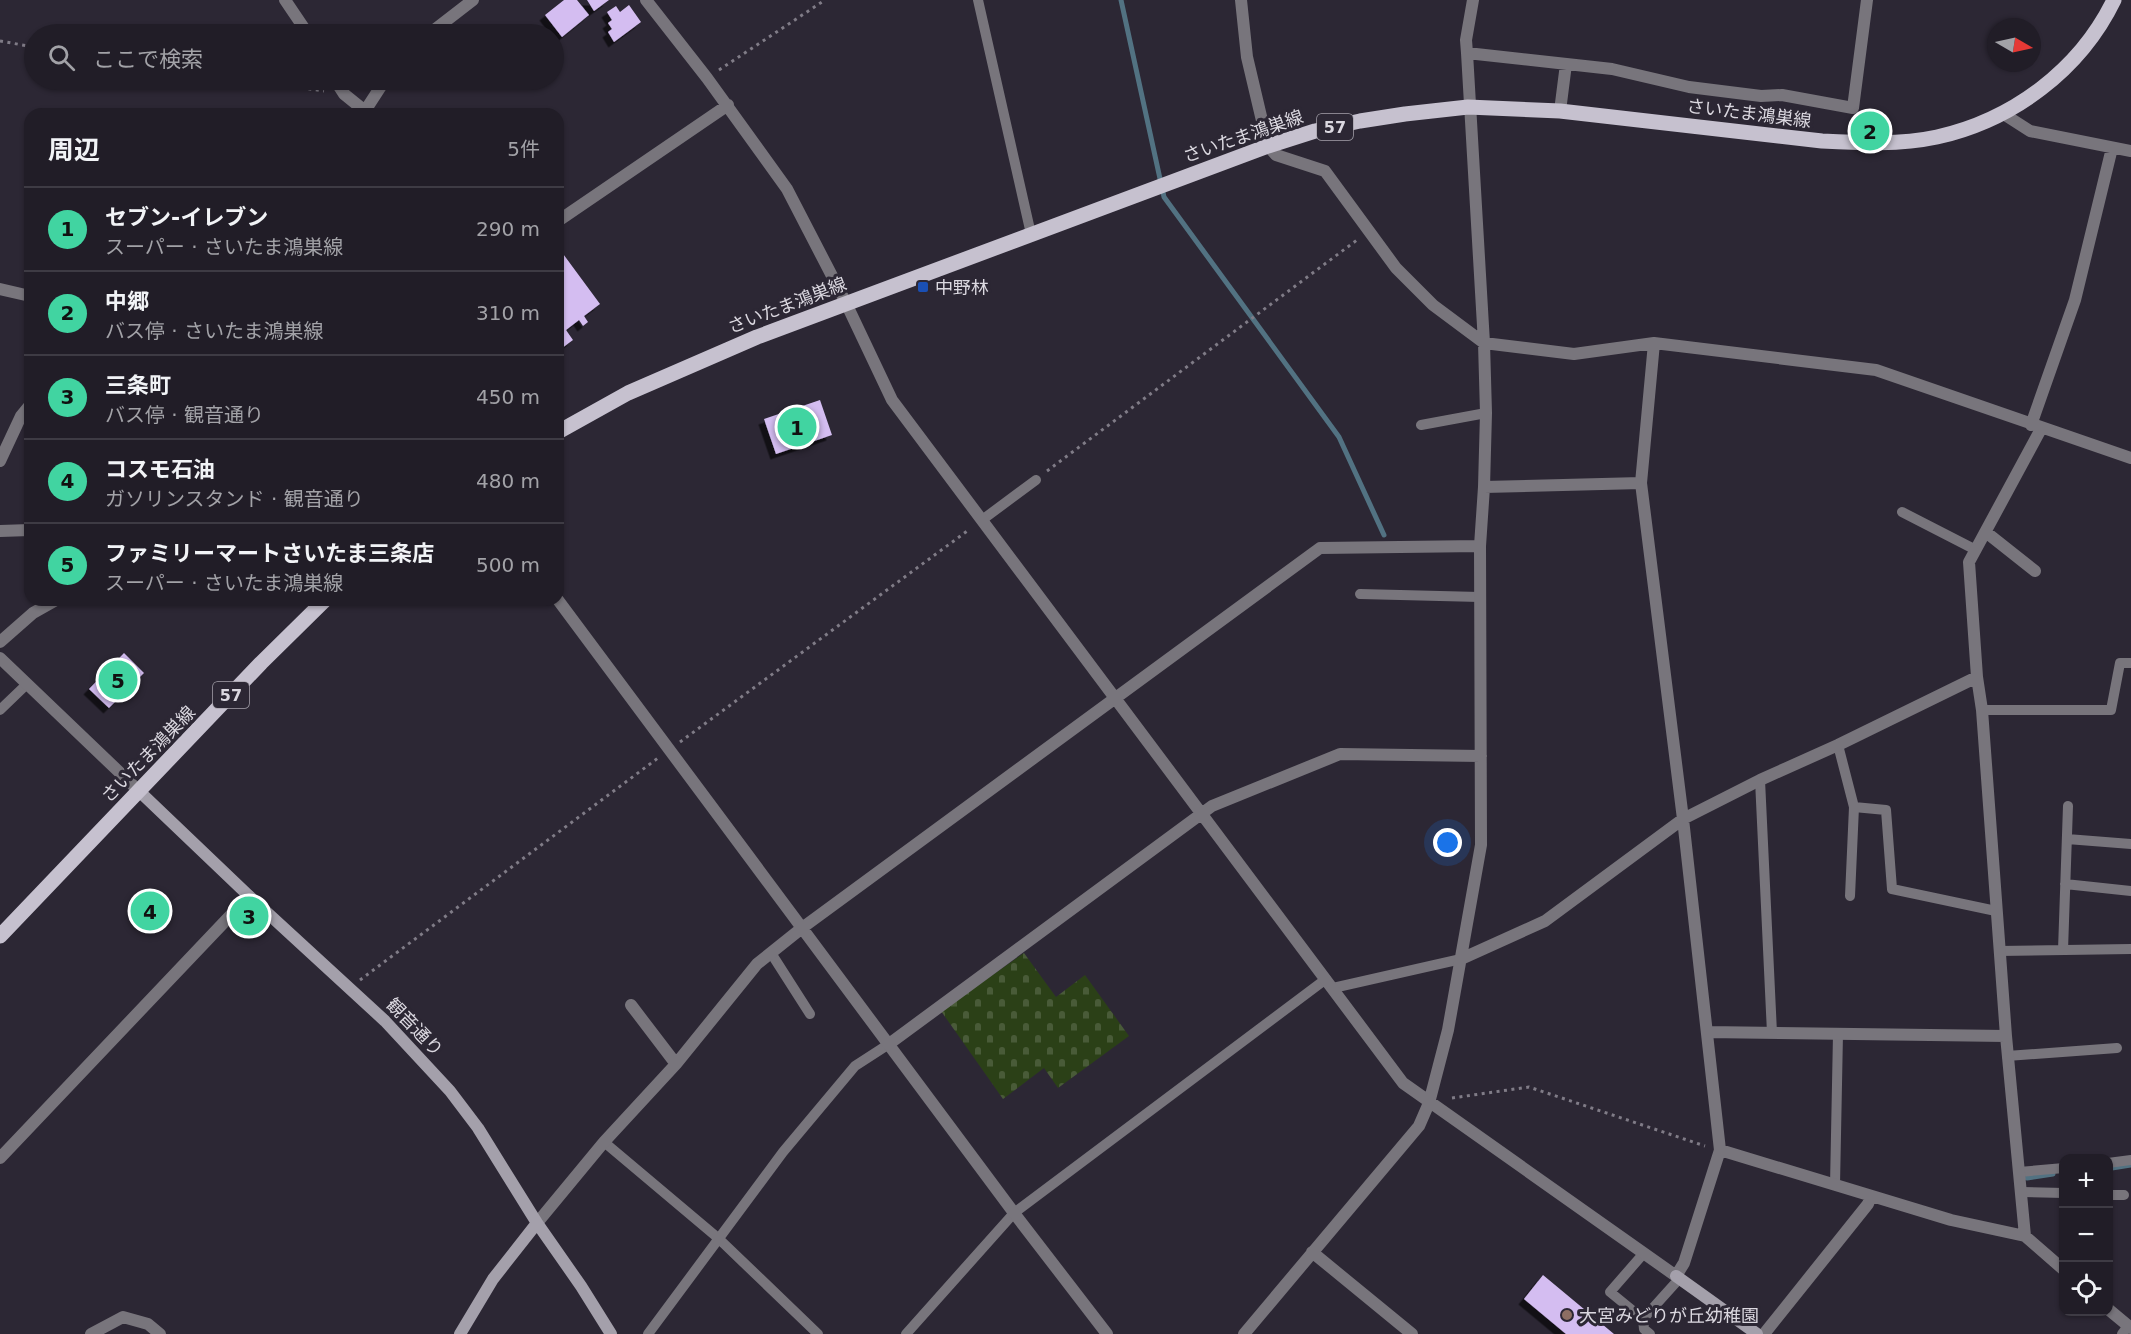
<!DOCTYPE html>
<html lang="ja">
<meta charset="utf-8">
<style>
:root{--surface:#211d27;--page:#2d2a33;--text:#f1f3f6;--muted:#a2a2a7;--line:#3e3b44;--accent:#41d4a1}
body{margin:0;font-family:"DejaVu Sans","Noto Sans JP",sans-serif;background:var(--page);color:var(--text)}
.controls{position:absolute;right:18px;bottom:18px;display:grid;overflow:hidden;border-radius:12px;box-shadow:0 2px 4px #0004}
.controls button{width:54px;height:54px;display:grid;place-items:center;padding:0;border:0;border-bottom:2px solid var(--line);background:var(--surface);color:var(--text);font:30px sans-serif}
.compass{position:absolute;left:1987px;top:18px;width:54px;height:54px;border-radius:50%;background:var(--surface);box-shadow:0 2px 4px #0004;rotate:99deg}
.you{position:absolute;left:1448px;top:843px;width:21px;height:21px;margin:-15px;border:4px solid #fff;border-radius:50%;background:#1a73e8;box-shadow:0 0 0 9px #1a73e833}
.badge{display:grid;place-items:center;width:39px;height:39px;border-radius:50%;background:var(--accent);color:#111;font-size:20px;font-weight:700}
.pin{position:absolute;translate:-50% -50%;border:3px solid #fff;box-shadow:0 2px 6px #0006}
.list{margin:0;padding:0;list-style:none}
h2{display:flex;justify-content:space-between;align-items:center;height:78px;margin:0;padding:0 24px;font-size:26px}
h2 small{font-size:20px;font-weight:400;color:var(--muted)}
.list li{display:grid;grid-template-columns:39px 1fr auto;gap:18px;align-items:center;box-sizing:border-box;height:84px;padding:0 24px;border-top:2px solid var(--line)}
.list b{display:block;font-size:22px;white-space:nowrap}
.list p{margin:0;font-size:20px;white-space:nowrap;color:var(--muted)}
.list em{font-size:20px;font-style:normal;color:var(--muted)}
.icon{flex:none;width:33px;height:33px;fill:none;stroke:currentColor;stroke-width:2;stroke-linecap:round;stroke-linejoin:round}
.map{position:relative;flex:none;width:2131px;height:1334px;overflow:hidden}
.search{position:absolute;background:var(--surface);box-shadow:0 2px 4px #0004;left:24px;top:24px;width:540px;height:66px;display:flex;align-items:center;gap:15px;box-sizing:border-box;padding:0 21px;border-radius:33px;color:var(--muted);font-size:22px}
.panel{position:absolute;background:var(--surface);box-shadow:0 2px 4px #0004;left:24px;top:108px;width:540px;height:498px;border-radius:18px}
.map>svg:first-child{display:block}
.cemetery{fill:url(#cemetery-stones)}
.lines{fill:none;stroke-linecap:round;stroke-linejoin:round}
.stream{stroke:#527282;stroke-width:5}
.building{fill:#d4bdf1;filter:url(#shadow)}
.path{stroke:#807c87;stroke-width:3;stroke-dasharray:3 4.5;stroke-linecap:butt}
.lane{stroke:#78757c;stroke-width:10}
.street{stroke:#78757c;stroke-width:12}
.secondary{stroke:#a4a0ab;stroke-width:12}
.primary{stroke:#c6c1cf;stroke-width:15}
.transit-dot{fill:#1a4fb4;stroke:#2c2734;stroke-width:2}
.education-dot{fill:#8d6e63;stroke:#2c2734;stroke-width:2}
.labels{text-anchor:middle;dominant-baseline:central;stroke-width:6;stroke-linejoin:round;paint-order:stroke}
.shield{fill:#2c2734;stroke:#a6a3ac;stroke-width:1.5}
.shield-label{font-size:16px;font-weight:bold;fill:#dbd8e0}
.street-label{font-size:18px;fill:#dbd8e0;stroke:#2c2734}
.poi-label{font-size:18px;fill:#dbd8e0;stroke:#2c2734;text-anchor:start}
</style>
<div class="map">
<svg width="2131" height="1334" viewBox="0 0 2131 1334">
<defs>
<pattern id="cemetery-stones" width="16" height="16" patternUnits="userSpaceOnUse" patternTransform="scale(1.5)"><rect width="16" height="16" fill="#2b4017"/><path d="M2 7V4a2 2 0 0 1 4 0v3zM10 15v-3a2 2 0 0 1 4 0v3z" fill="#495b38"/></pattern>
<filter id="shadow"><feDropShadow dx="-5.5" dy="5.5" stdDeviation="0" flood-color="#0009"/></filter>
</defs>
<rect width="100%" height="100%" fill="#2c2734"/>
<path class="cemetery" d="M1024,953L1056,997L1085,975L1129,1036L1058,1088L1044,1068L1003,1099L941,1011Z"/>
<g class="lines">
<path class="stream" d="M1121,0L1164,197L1339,437L1384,535
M2112,1168L2131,1165
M2027,1178L2053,1174"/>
</g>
<path class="building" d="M564,0H577L589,15L562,37L545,15Z
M587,0H609L594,11Z
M629,5L641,22L614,42L608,32L612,29L608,23L612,20L607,12L616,6L620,12Z
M558,247L600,304L584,316L588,322L583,326L579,320L566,330L573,340L558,351Z
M820,400L832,435L776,454L764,419Z
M124,653L144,673L109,708L89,689Z
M1543,1275L1614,1334H1566L1524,1299Z"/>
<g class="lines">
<path class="path" d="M0,41L34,47
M719,70L825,0
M249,80L324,91
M1047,471L1357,240
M680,742L970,529
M360,980L658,758
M1452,1098L1529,1087L1705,1146"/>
<path class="lane" d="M978,0L1031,234
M1421,425L1486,413
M1902,512L1976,550
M982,520L1036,480
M1360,594L1480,597
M0,710L27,684
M1982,710H2111L2120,663H2131
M1838,745L1854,807L1886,810L1892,889L1996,911
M1760,780L1772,1033
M2067,839L2131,844
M2065,884L2131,891
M1850,896L1854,807
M2063,950L2068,806
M1999,951L2131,949
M771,953L810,1014
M1333,988L1461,959
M2007,1056L2117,1048
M604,1142L718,1238L818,1334
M2108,1163L2131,1160
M2019,1172L2064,1168
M1835,1185L1838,1034
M2021,1192L2064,1193
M2108,1195H2124
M1644,1253L1610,1292L1643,1319L1679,1279
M1643,1319L1644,1329L1650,1334
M648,1334L783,1152L855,1066L889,1044
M906,1334L1014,1213L1326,979
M2122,1334L2128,1326"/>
<path class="street" d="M285,0L308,34
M646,0L707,78L787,189L846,303L892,400L1403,1083L1676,1276L1684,1263L1720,1150L1683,819L1641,483L1654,343
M1241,0L1247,57L1268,146L1276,155L1325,171L1396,268L1433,305L1484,343L1574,354L1654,343L1876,370L2131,458
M429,34L473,0
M1467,53L1612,69L1689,87L1761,96L1782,95L1853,108L1867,0
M335,80L344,94L365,111
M1560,111L1566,64
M2002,113L2030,131L2131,151
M363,114L385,80
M558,221L728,105
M0,289L30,296
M2031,425L2075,300L2112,148
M0,461L21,416L30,405
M1484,487L1641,483
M0,531L30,530
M1987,533L2035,571
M558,600L1014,1213L1107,1334
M0,642L33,613L56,600
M0,658L139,791
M1461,959L1545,921L1683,819L1760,780L1838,745L1977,677
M631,1005L676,1064
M1707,1032L2006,1036
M889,1044L1212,806L1340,754L1481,756
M1720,1150L1951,1220L2025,1236L2064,1270
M0,1158L249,896
M537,1223L604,1142L676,1064L757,964L802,928L1320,548L1480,546
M2025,1236L2006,1036L1982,710L1977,677L1969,562L2041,429
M1312,1252L1412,1334
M2108,1309L2131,1328
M91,1334L123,1317L148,1324L160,1334
M1244,1334L1419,1126L1429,1103L1448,1030L1481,845L1480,546L1484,487L1486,413L1484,343L1467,53L1466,40L1473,0
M1764,1334L1868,1204L1871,1196"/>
<path class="secondary" d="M139,791L249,896L385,1021L450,1091L478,1128L537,1223L581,1286L611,1334
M1676,1276L1757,1334
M460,1334L493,1279L537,1223"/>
<path class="primary" d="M558,432L628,393L757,337L1268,146L1315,131L1360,121L1405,114L1468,107L1560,111L1822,141C1860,143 1900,145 1937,137C2013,120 2080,70 2114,0
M0,936L261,663L325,600"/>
</g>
<rect class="transit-dot" x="917" y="281" width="12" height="12" rx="3"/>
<circle class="education-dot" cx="1567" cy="1315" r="6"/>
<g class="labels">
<g class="shield">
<rect x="1317" y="114" width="36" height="26" rx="4.5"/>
<rect x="213" y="682" width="36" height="26" rx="4.5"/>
</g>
<g class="shield-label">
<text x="1335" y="127">57</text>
<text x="231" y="695">57</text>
</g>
<g class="street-label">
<text transform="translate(1749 113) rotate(7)">さいたま鴻巣線</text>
<text transform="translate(1243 136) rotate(-19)">さいたま鴻巣線</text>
<text transform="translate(787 305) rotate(-21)">さいたま鴻巣線</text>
<text transform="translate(148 754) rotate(-46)">さいたま鴻巣線</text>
<text transform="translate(415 1027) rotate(46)">観音通り</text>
</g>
<g class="poi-label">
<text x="935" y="287">中野林</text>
<text x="1579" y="1315">大宮みどりが丘幼稚園</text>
</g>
</g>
</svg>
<div class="controls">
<button>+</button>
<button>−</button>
<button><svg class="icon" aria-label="locate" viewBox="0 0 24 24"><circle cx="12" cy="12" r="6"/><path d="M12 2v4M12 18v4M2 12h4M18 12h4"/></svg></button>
</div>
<svg class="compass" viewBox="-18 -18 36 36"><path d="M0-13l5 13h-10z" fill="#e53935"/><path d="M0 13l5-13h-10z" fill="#a2a2a7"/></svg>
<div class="you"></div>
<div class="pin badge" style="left:797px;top:427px">1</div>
<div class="pin badge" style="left:1870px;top:131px">2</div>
<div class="pin badge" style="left:249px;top:916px">3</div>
<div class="pin badge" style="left:150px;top:911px">4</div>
<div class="pin badge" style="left:118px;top:680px">5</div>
<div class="search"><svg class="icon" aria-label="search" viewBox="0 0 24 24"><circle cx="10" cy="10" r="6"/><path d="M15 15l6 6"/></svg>ここで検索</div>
<section class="panel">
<h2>周辺<small>5件</small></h2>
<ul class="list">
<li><span class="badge">1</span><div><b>セブン-イレブン</b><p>スーパー · さいたま鴻巣線</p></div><em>290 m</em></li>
<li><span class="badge">2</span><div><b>中郷</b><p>バス停 · さいたま鴻巣線</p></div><em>310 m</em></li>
<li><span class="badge">3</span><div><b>三条町</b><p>バス停 · 観音通り</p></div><em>450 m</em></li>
<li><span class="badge">4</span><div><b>コスモ石油</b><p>ガソリンスタンド · 観音通り</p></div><em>480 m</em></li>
<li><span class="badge">5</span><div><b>ファミリーマートさいたま三条店</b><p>スーパー · さいたま鴻巣線</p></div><em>500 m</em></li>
</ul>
</section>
</div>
